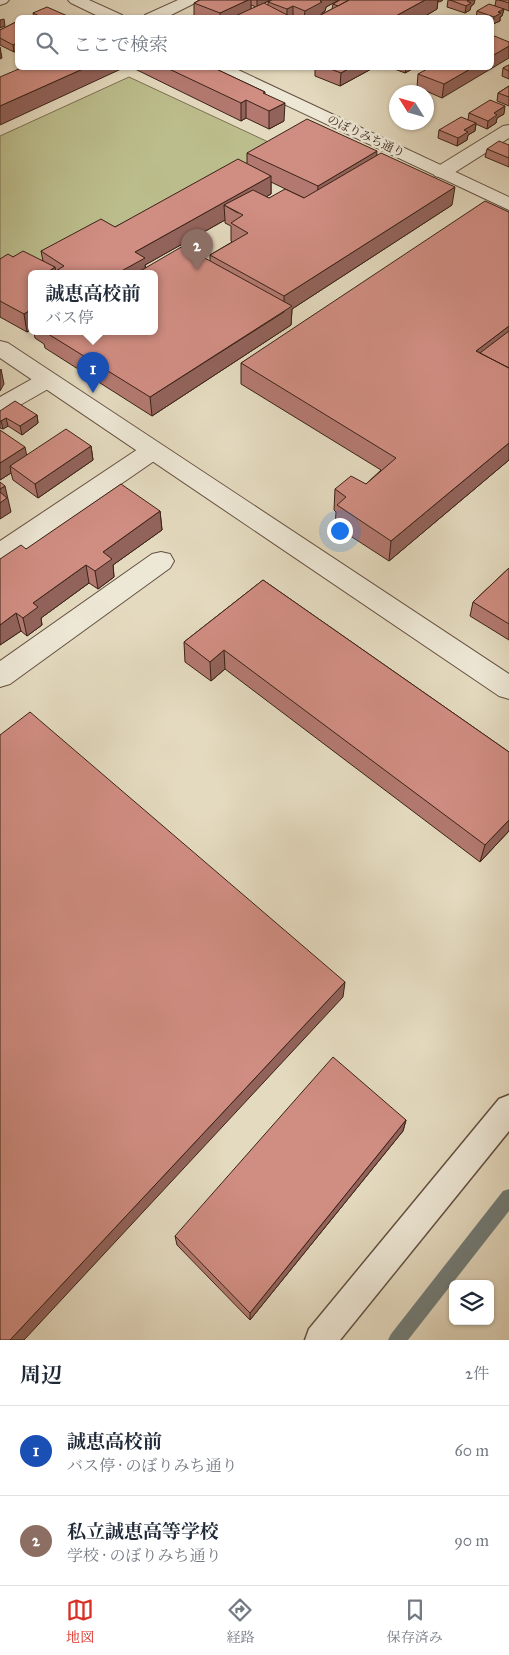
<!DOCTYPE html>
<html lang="ja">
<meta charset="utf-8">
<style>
:root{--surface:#fff;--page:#f6f6f7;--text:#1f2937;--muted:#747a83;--line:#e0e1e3;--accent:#d93025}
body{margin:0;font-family:"IM FELL Great Primer","Noto Serif JP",serif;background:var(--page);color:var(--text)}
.controls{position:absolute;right:15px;bottom:15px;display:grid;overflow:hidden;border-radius:8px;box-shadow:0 1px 4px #0004}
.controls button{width:45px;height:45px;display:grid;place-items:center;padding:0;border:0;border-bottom:1px solid var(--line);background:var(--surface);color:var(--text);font:25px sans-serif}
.compass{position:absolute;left:389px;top:85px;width:45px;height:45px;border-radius:50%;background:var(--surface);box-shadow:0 1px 4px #0004;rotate:307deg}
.you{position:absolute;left:339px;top:530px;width:18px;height:18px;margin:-12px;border:4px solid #fff;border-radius:50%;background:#1a73e8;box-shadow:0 0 0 8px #1a73e833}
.badge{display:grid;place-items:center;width:32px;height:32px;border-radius:50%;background:var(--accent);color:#fff;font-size:16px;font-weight:700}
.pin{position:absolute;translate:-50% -41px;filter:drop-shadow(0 1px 2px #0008)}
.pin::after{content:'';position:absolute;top:26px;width:18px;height:15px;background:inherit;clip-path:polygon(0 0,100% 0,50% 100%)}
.popup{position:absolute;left:28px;top:270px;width:130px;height:65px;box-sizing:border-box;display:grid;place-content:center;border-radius:8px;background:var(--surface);filter:drop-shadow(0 1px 4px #0005);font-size:16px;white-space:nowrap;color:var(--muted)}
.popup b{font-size:19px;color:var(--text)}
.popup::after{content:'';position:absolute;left:50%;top:100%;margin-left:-10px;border:10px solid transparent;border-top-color:var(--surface)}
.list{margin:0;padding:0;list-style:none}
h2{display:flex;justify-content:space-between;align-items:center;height:65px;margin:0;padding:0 20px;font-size:21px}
h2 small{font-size:16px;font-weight:400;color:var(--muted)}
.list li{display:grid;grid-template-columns:32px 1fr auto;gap:15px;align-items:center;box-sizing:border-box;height:90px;padding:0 20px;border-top:1px solid var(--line)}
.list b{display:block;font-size:19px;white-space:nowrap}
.list p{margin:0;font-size:16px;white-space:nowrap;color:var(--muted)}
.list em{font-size:16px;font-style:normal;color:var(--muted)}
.icon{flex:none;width:28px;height:28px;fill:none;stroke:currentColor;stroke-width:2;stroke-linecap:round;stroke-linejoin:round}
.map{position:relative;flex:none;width:509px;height:1340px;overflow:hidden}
.search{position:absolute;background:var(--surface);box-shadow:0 1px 4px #0004;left:15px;right:15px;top:15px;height:55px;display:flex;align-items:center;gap:12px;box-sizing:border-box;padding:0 18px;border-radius:8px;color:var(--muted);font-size:19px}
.sheet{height:245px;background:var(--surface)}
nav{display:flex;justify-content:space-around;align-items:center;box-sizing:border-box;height:70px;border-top:1px solid var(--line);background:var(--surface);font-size:14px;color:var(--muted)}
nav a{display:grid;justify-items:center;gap:2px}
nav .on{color:var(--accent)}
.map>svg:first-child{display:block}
.green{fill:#bcbd8c;stroke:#7b7052}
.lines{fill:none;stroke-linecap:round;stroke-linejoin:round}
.stream{fill:#727d79;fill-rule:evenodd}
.service-casing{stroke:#645041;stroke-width:3}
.minor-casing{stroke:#645041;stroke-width:2}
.tertiary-casing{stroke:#645041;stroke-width:2}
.service{fill:#ede7d5;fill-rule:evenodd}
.minor{fill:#ede7d5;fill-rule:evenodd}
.tertiary{fill:#ede7d5;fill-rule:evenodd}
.wall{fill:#b37970;stroke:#3a2217;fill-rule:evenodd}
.shaded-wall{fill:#92635b;stroke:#3a2217}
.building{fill:#d08d82;stroke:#3a2217}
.labels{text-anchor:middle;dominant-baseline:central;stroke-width:5;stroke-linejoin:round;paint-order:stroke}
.far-street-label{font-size:12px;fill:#3a2217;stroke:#ede7d5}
</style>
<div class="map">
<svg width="509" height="1340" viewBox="0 0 509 1340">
<rect width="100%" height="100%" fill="#e4dabf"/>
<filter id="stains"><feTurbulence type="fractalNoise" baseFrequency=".004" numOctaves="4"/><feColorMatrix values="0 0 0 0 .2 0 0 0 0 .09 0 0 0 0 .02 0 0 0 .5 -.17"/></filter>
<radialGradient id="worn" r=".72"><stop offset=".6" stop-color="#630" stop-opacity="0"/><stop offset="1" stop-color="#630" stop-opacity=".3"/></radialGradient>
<path class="green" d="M129,77L279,147L119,241L43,266L0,276V136Z"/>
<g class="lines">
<path class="stream" d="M509,1189V1211L408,1340H388L391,1334L503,1191Z"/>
<defs>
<path id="service" d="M509,1095V1131L340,1340H305L309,1329L499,1099Z"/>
<path id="minor" d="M0,0H9L6,3L0,5Z
M178,0H198L195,3L165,18H144L145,15Z
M509,125V138L449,176L442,178L435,176L433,172L435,168L503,126Z
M47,373L55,375L58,380L55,385L8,412L0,414V397L39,375Z
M152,443L160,445L164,451L160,457L9,561L0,563V541L144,445Z
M161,552L170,554L174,561L170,568L10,684L0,687V661L152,554Z"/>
<path id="tertiary" d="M68,0H89L122,15L123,18H102L71,3Z
M214,68H234L509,197V210L216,72Z
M0,341L8,343L509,674V699L499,696L0,358Z"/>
</defs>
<use href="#service" class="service-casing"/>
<use href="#minor" class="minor-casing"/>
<use href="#tertiary" class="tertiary-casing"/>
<use href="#service" class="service"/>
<use href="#minor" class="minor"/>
<use href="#tertiary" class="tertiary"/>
</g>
<path class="wall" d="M200,0H270L261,5H268V2L272,0H339L326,7L325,11L322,13V14L332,9L333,4L340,0H443L440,2L438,1L437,9L422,18H198L194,16V3ZM251,5L256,7L251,9Z
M448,0H450L474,4L471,6L470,10L465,13L447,7Z
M496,0H509V11L504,9L502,16L500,17V21L493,24H492V18H476L477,11L495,6Z
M33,13L72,18H34Z
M18,21L14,52L0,45V30Z
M509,42L442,98L417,87L418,74Z
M509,65V79L502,76L503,68Z
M133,68H214L265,92V94L284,121L269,129L246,118L241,121Z
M315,68H373L340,86L315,76Z
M392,68H414L405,73Z
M509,86V106L497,101L498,93Z
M469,113L504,114L497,118L496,123L487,129L476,124L475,131L468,135L467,140L457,146L438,138L439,130L468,120Z
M509,145V167L485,157L487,149Z
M247,153L377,155L452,205L292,309L291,325L152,416L45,348L44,344L35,338L34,332H154V274H32V329L27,332L0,317V259L13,257L43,261L41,251L115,227L247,163ZM271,182L304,198H269L266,197L271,194ZM225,220V223L231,226V241L232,242L210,255V261L146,268L145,265Z
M509,212V460L389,561L335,526L336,512L334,510L335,489L366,484L381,470L241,384V363Z
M0,411L37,415L38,423L22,435L8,426L3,429L0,428Z
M0,430L27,455L91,446L93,460L38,498L13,480L11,473L0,480Z
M160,511L162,530L113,565L114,577L98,589L89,583L41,618L42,625L27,636L21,631L0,645L26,549Z
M509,568V640L470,616L473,602Z
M263,580L509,752V831L480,862L225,669L211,681L185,662L184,642Z
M406,1120L403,1131L250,1320L177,1245L175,1236Z"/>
<path class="shaded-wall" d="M248,0H251V12L239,18H220V13Z
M257,0H270L257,7Z
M321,0H339L326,7L325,11L322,13V15L316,18H304L305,11Z
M425,0H438L437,9L422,18H392Z
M469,0H475L474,4L471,6L470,10L465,13L467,1Z
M293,6V18H287V9Z
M504,9L502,16L500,17V21L493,24L494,17L498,12Z
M4,19L5,26L0,28V20Z
M18,42V51L14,52L13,45Z
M509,46V58L442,98L444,84L472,68H492V56Z
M0,47L2,58L0,59Z
M85,68H121V69L0,125V106Z
M350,68H373L340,86L341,73Z
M406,68H414L405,73Z
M246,100V118L241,121V103Z
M285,103L284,121L269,129V111Z
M505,106L504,114L497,118L496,123L487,129L488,121L494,113Z
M476,123L475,131L468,135L467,140L457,146L458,138L464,130Z
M377,151L376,169L317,204L318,186Z
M271,176V194L238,213L224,205L225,220L145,265L146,274H116L135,252Z
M455,187L452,205L292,309L291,325L152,416L150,397L284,312V296Z
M55,267L56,273L54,272L55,274H45Z
M32,309V329L27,332L24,314Z
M509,326V343L490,358L476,351Z
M1,369L4,384L0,391V371Z
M37,415L38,423L22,435L20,426Z
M6,418L8,426L3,429L1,421Z
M509,443V460L389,561L391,541Z
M91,446L93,460L38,498L35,484Z
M25,447L28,462L10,466L11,473L0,480V463Z
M5,486L11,512L0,519V489Z
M160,511L162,530L113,565L114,577L98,589L95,571L103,552Z
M86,565L89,583L41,618L42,625L27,636L23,618L33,603Z
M16,613L21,631L0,645V625Z
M224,650L225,669L211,681L210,662Z
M509,820V831L480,862L485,845Z
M345,982L343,997L24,1340H10Z
M406,1120L403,1131L250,1320V1313Z"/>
<path class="building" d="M200,0H248L220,13L194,3Z
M272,0H321L320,1L322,2L305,11L293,6L287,9L268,2Z
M340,0H349L338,6L333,4Z
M349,0H425L392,18H315Z
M450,0H469L467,1L471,3L466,6Z
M499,0H509V3Z
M264,3L293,18L233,17Z
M489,4L504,9L498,12L501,13L494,17L477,11Z
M47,7L72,18H44L33,13Z
M18,21V42L13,45L0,38V30Z
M492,35L509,42V46L492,56Z
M509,65V71L503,68Z
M21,68H85L0,106V77Z
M167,68H214L265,92L263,93L285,103L269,111L246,100L241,103Z
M328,68H350L341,73Z
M429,68H472L444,84L418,74Z
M509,86V97L498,93Z
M490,100L505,106L494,113L497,115L488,121L469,113Z
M461,117L476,123L464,130L468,132L458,138L439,130Z
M307,119L377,151L318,186L247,153Z
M499,141L509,145V158L487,149Z
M381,153L455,187L284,296L210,255L248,233L231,223L243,215L224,205L253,190L269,198L285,189L304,198Z
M238,159L271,176L135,252L145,258L116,274H58L54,272L64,266L41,251L101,219L115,227Z
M485,201L509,212V326L476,351L509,368V443L391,541L337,505L346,497L335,489L351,476L366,484L396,458L241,363Z
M183,246L292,306L150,397L45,332H154V274H135Z
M23,251L55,267L45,274H32V309L24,314L0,301V259L8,254L13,257Z
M509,331V368L480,353Z
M15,401L37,415L20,426L6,418L1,421H0V411Z
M66,429L91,446L35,484L10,466Z
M0,430L25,447L0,463Z
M0,482L5,486L0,489Z
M121,484L160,511L103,552L112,559L95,571L86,565L33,603L38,607L23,618L16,613L0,625V559L21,545L26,549Z
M0,492L7,498L0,503Z
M509,568V624L473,602Z
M263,580L509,752V820L485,845L224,650L210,662L184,642Z
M30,712L345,982L10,1340H0V735Z
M333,1057L406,1120L250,1313L175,1236Z"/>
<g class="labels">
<g class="far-street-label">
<text transform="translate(366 136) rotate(25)">のぼりみち通り</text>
</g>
</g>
<rect width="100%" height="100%" filter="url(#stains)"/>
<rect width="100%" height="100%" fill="url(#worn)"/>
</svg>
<div class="controls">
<button><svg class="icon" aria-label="layers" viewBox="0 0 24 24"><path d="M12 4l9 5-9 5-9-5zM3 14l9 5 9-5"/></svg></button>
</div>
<svg class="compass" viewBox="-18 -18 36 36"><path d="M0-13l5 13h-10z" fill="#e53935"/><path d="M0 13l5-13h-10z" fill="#747a83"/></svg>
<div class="you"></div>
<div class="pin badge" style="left:93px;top:393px;background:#1a4fb4">1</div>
<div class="popup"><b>誠恵高校前</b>バス停</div>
<div class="pin badge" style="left:197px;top:270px;background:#8d6e63">2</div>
<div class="search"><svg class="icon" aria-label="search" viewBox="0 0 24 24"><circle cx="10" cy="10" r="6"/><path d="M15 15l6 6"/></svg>ここで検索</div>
</div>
<section class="sheet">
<h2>周辺<small>2件</small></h2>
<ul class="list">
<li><span class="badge" style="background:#1a4fb4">1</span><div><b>誠恵高校前</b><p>バス停 · のぼりみち通り</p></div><em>60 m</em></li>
<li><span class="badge" style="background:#8d6e63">2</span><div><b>私立誠恵高等学校</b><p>学校 · のぼりみち通り</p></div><em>90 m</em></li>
</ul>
</section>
<nav>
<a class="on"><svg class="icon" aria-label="map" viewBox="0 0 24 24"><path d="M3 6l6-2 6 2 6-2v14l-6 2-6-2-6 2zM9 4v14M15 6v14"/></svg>地図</a>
<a><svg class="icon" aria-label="directions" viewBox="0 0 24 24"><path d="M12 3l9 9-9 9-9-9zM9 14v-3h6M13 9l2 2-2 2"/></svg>経路</a>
<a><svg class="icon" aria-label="saved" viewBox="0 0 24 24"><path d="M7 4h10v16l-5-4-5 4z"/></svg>保存済み</a>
</nav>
